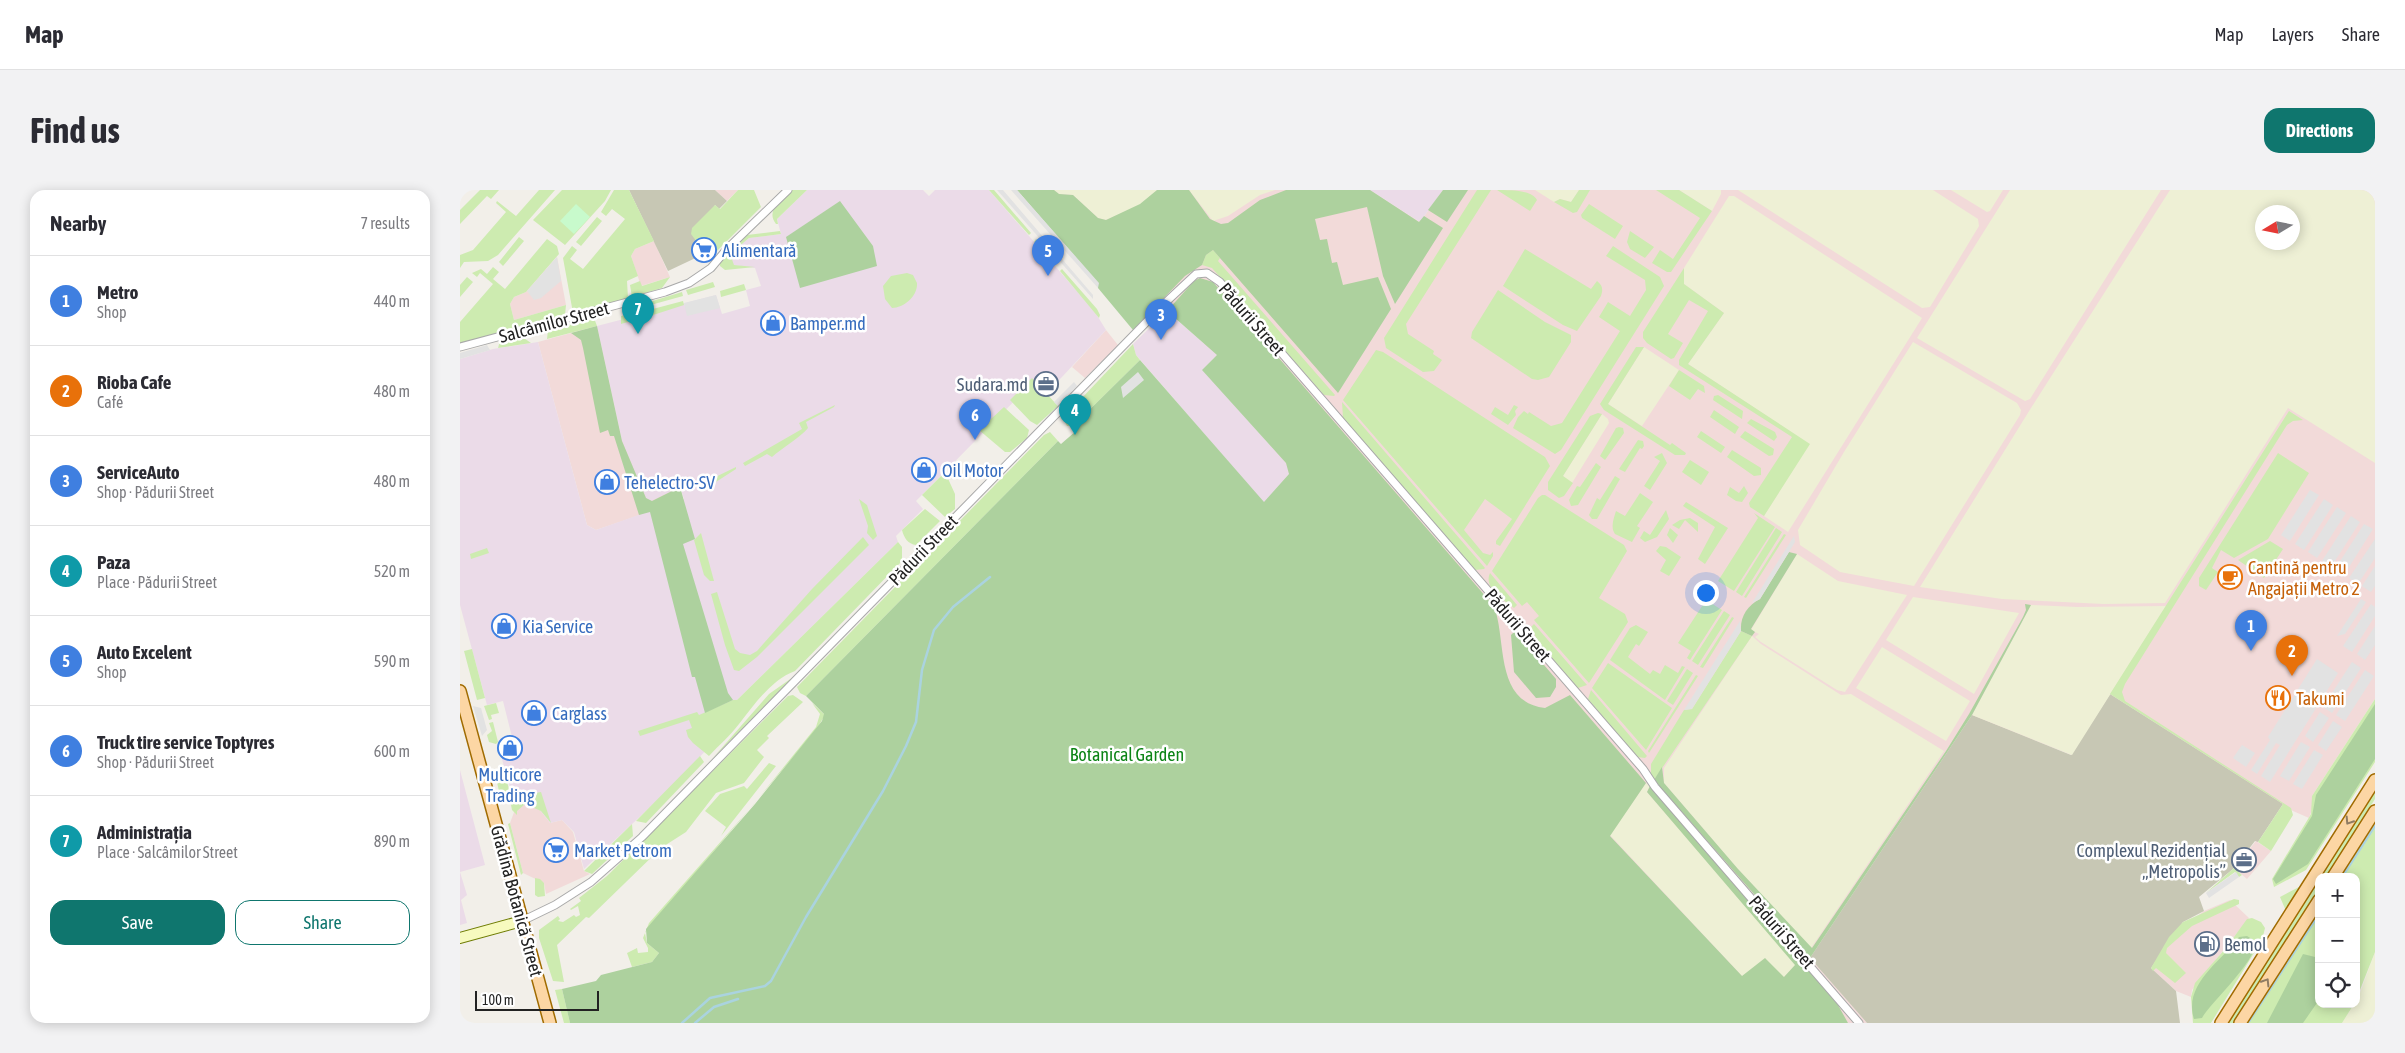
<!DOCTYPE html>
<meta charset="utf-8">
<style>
:root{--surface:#fff;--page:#f2f2f3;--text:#2b2b33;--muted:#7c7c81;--line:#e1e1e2;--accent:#0f766e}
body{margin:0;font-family:"Asap Condensed",sans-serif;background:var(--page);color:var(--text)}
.controls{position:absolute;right:15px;bottom:15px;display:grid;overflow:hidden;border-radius:10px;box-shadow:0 2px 12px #0003}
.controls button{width:45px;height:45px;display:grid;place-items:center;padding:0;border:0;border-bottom:1px solid var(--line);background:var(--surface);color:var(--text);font:25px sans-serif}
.compass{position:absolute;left:1795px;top:15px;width:45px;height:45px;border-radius:50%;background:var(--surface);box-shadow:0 2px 12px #0003;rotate:260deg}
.scale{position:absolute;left:15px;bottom:12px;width:124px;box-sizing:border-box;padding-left:5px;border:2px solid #222;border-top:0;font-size:14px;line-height:18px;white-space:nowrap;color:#222;-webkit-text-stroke:4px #fff;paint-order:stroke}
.you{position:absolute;left:1245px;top:402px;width:18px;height:18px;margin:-12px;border:4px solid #fff;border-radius:50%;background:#1a73e8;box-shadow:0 0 0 8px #1a73e833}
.badge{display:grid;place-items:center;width:32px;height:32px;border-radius:50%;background:var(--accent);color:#fff;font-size:16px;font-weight:700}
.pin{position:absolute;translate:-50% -41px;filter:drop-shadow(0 1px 2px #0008)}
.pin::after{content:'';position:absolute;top:26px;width:18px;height:15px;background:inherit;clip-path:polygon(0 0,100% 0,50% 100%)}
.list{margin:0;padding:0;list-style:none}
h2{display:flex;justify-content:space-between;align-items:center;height:65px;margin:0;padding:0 20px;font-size:21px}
h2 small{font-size:16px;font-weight:400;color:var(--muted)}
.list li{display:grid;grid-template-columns:32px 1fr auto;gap:15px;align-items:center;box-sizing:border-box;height:90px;padding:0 20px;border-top:1px solid var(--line)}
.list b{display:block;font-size:19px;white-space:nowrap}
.list p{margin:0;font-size:16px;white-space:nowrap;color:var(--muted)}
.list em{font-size:16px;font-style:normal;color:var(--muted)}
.actions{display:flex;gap:10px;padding:15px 20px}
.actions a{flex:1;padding:11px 0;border:1px solid var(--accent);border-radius:15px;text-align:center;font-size:18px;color:var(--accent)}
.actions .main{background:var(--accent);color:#fff}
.icon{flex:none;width:28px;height:28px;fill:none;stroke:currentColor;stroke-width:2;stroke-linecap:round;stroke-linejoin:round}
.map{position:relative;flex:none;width:1915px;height:833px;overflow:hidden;border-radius:15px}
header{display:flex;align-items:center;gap:30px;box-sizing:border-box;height:70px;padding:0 25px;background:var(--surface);border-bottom:1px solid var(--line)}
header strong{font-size:24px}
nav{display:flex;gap:28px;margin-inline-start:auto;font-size:18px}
.intro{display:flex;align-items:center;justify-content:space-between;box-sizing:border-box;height:120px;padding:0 30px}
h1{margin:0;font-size:35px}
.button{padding:12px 22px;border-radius:15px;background:var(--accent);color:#fff;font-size:18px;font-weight:700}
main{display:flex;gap:30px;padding:0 30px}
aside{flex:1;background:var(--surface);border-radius:15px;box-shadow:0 2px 12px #0003}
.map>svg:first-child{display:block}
.commercial{fill:#f2dad9;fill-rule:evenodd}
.industrial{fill:#ebdbe8}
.construction{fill:#c7c7b4}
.farmland{fill:#eef0d5;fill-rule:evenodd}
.grass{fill:#cdebb0}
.forest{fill:#add19e}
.park{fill:#c8facc}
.parking{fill:#e2e2e2}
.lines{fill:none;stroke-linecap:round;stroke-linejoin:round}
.stream{stroke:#aad3df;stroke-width:2.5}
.minor-casing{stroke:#a9a9a9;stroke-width:9}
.secondary-casing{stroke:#707d05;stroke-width:12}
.primary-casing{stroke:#a06b00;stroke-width:14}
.minor{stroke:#fff;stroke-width:7}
.secondary{stroke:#f7fabf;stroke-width:10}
.primary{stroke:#fcd6a4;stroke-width:11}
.oneway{stroke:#8f7c63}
.labels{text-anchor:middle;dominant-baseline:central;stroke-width:5;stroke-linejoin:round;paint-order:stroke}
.shop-label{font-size:18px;fill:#366cbe;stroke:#fff;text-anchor:start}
.street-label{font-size:18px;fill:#222;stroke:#fff}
.service-label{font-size:18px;fill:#4e5e75;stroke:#fff;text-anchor:end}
.food-label{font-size:18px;fill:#c56008;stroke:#fff;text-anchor:start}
.park-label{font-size:18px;fill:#0c8416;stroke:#fff}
</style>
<header>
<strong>Map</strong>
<nav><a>Map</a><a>Layers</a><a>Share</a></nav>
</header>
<div class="intro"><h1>Find us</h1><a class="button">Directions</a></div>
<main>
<aside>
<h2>Nearby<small>7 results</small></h2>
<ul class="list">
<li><span class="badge" style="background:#3f7fe0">1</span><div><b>Metro</b><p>Shop</p></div><em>440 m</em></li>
<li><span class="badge" style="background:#e8710a">2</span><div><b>Rioba Cafe</b><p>Café</p></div><em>480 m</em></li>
<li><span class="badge" style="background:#3f7fe0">3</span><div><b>ServiceAuto</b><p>Shop · Pădurii Street</p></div><em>480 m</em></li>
<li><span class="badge" style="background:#0f9aa8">4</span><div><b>Paza</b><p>Place · Pădurii Street</p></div><em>520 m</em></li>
<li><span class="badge" style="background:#3f7fe0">5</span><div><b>Auto Excelent</b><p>Shop</p></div><em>590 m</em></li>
<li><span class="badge" style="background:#3f7fe0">6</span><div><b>Truck tire service Toptyres</b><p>Shop · Pădurii Street</p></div><em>600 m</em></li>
<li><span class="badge" style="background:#0f9aa8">7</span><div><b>Administrația</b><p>Place · Salcâmilor Street</p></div><em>890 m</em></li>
</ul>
<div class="actions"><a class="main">Save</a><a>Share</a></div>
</aside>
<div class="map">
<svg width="1915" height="833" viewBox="0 0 1915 833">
<rect width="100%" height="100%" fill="#f2efe9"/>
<path class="commercial" d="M255,0H278L267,11Z
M583,0H910L960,32L983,0H1915V509L1852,606L1854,614L1849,628L1833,621L1650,504L1612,565L1511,526L1350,768L1407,833H1257L804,313L829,284L744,153L700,113H685ZM1802,22H1832V52H1802Z
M194,51L210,87L181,96L171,66L175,59Z
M97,67L106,115L54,130L50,114L54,107L66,102Z
M137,136L162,251L224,310L136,340L127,335L78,152Z
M646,140L658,155L625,188L612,177Z
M61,611L80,620L90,633L102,630L113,642L124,681L130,684L86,704L84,693L63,683L50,633L56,617Z
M1796,651L1811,661L1787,689L1774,678Z
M1770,710L1789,728L1732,800L1731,807L1716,801L1691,778L1709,747L1744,721Z"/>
<path class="industrial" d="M347,0H463L469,6L475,0H529L635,122L646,140L586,204L573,192L456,311L463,319L436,346L438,352L277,510V528L203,605L124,679L114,642L102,630L90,633L80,620L61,611L56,617L41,566L56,563L43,511L27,515L0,415V169L33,159L78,152L127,335L136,340L224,309L220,297L191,311L186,308L162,251L137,136L256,105L262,124L290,116L286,100L301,96L295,78L273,75L270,64L289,48L321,44L317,29Z
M910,0H983L960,32Z
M707,121L757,165L743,180L826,273L829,284L804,313L676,165L673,154Z
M0,580L25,675L0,682L7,705L1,710L7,733L0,735Z"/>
<path class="construction" d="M169,0H255L267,11L259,19L255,15L240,58L244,64L208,81Z
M1650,504L1823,614L1798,652L1795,651L1773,679L1739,707L1744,721L1723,732L1691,778L1716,801L1720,833H1407L1350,768L1512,525L1611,565Z"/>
<path class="farmland" d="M594,0H697L680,15L646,30L638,28L613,5L599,4Z
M729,0H815L800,5L768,26L753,31Z
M1075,0H1119L1111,12L1100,9L1094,12Z
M1219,0H1261V4L1252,21Z
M1278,0H1473L1518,29L1519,36L1470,117L1462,118Z
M1491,0H1543L1530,21L1527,22Z
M1550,0H1701L1570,209L1565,211L1457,148Z
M1710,0H1915V273L1828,218L1705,413L1644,414L1542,409L1460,397L1571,218ZM1802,22H1832V52H1802Z
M1269,6H1274L1462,128L1328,342L1304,326L1349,254L1228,174L1264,123L1224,94V78Z
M1453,152L1557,213L1561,220L1560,225L1454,396L1380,382L1340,355L1338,340L1384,262Z
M1184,157L1219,180L1182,236L1148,214Z
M1142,224L1148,229L1149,233L1112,293L1103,286Z
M1337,364L1378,391L1447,405L1385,502L1377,500L1301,452L1295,447L1299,444L1291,440Z
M1453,407L1559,423L1514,504L1426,450Z
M1571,415L1617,417L1706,416L1612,565L1512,525Z
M1292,446L1301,454L1381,505L1391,504L1484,561L1351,758L1278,679L1204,593V578Z
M1422,457L1510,511L1486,551L1396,498Z
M1186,593L1190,596L1187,602L1336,775L1324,787L1282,786L1150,645Z
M1915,762V833H1882L1894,814H1896Z"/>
<path class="grass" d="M20,0H39L31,9L27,6L0,34V20Z
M79,0H95L38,65L28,71L4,72L0,78V65L13,60L46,22L36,13L37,11L56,26Z
M102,0H151L145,11L105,55L73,30Z
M154,0H169L194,51L175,59L171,66L178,86L167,91L168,108L113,123L103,68L112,56L117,60L110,69L123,79L165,29L152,19L146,26L141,22Z
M278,0H294L301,17L254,64L248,67L231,44L232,38L255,15L260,19Z
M331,0H347L317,29L318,34H316C305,20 322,9 331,0Z
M529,0H534L571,43L569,45Z
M1017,0H1031L946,134L948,144L974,161L973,164L982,170L974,181L963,182L926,158L924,148Z
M1037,0C1050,0 1072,0 1077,10L1070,21Z
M1119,0H1130L1117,22L1113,23L1094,12L1100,9L1111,12Z
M1196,0H1219L1252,21L1211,82H1207L1192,73L1200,60L1213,69L1240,28Z
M1129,14L1163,36L1155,49L1122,28L1121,25Z
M137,27L142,31L121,56L116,52Z
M320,41L321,44L289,48L270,64L274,75L295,77L265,80L260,76V71L287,45Z
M1170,41L1194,57L1185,68L1170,59L1167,52Z
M59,47L64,51L43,76L39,72Z
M87,49L97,56L99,64L66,102L54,107L50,114L54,130L106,115L105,125L0,153V132L33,94L20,83L17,87L12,83L21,79L27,84L33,77L39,82L33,89L45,99Z
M576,49L598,73L595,75L574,52Z
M1153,56L1200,87L1204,96L1101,260L1095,264L1053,238L1058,227L1064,221L1068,224L1069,222L1091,236L1102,233L1160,141L1139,127L1148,112L1170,126L1186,100L1185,90L1146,66Z
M1065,59L1131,99L1137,91C1143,96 1143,99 1141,106L1117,141L1103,135L1043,96Z
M753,60L760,68L758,71L875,205L874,206L864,205L752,78L742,75L746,65Z
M1224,78V94L1264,123L1228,174L1350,254L1304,326L1290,317L1289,313L1332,247L1219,175V170L1248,121L1229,110L1208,144L1223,153L1214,168L1211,169L1187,153L1183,148V142Z
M602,79L637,119L640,125L639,128L600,81Z
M447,83L453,85L457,93C458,106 444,118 432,118L425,109L423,96L431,86Z
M7,87L13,92L0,107V95Z
M210,87L202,98L172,107L170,95L180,91L182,96Z
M253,92L255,97L228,105L226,100Z
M284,94L286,100L261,107L260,101Z
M1038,100L1085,132L1111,145V152L1089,187L1078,190L1072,189L1011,148L1012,142Z
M222,102L223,106L187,116L186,113Z
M223,111L224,115L190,126L189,120Z
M184,121L185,127L161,134V126Z
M134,128L137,136L87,149L88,140Z
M61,146L71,153L38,158L40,151Z
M673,154L676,165L680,170L613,236H607L603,228Z
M1176,157H1184L1148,214L1210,255L1212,253L1226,263L1225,265H1215L1144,220L1140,214Z
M916,160L923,162L1085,267L1090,276L1040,356L1036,354V351L1052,329L1025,309L1004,340L1023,363L1030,365L1033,362V366L1027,376L883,210Z
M1219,180L1244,196L1245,203L1238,199L1230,210L1209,196Z
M572,188L598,216L577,235L570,231L550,210Z
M1258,205L1283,221L1282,229L1253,210L1254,206Z
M882,212L1025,378L1024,379L1015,380L883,228Z
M375,215L374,217L346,232L348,238C341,247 322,258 312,267L307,264L285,276L283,273L342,239L339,233Z
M1054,215L1058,217L1055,221L1056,225L1048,235L1031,224L1035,217L1048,225Z
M544,217L569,240L567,248L550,262H545L519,240Z
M1254,220L1279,237L1275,244L1250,227Z
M1829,221L1843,230L1833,231L1827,235L1665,494L1662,502L1665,511L1831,618L1833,625L1811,661L1798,652L1823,614L1650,504Z
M1138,223L1142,224L1103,286L1113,293L1104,306L1099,308L1088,300V292L1130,226Z
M1291,229L1315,242L1317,247L1314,251L1287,233Z
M1159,237L1163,238L1164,243L1145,270L1140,266L1156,238Z
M1241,241L1265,257L1261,263L1237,247Z
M1285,241L1314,259L1313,265L1309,266L1280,247Z
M590,242L598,251L346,506L340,503L337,497L584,245Z
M1178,250L1183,251L1184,256L1182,259L1180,258L1165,282L1159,279Z
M1272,260L1301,278V285L1294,286L1267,267Z
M1202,263L1207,273L1190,300L1184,296L1200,271L1194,267Z
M1818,263L1849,283L1808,349L1774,368L1761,360L1752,378L1758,382L1746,400L1739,396V388Z
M1230,270L1249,282L1241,295L1222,282Z
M1136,273L1141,277L1118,315L1111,316L1109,310L1117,296L1120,297Z
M276,277V279L245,299L241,294Z
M485,282L495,304V319L485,327L462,305Z
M1155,286L1160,289L1137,329H1132L1129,325L1137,308L1140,310Z
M1284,296L1288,303L1282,312L1276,311L1267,305L1270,297L1279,303Z
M1180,303L1193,312L1177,336L1180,338L1172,352L1155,344C1150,337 1154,328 1156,321L1165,326Z
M1082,305H1085L1164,355L1167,361L1139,408L1165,424L1168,432L1129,493L1074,430L1079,426L1067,412L1062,416L1032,381L1078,308Z
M399,309L407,315L417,346L413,350L407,343L408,336Z
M1226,312L1268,338L1245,374L1238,369L1255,337L1223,316Z
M465,319L480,331L456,355C448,354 444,348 442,340Z
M1206,320L1209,329L1197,347L1185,352L1180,348L1184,341L1190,345Z
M1294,323L1315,337L1274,401L1258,391L1298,328Z
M1230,328L1238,333V342L1225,330L1219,339L1212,335L1220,330Z
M1210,338L1218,345L1213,353L1207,345Z
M1316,338L1322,342L1282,406L1276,402Z
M241,343L254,391H250L244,385L234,350Z
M1324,344L1326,345L1286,408L1284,407Z
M403,347L409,355L297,467L279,481L274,480L265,455L251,404L257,402L275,459L280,463L290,465L297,461L352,399Z
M1810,351L1823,359L1804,388L1778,370Z
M438,352L442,357V371L335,481C311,490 294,515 279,534C270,546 259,555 249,566L233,553L228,547L226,540L232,538L229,530L180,546L178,541L237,522L239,525L273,510H277Z
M1200,356L1206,357L1221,367L1209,386L1200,381L1206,370L1196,361Z
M27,358L29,363L11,369L10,364Z
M1030,383L1057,415L1054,418C1044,410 1023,399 1030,383Z
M1246,410L1262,420L1230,470L1227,468L1231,461L1218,453Z
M1264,421L1270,425L1238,475L1232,471Z
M1272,427L1274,428L1243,478L1240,477Z
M1074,434L1127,495L1118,498L1078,452L1071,437Z
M1176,435L1188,442L1179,456L1176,454L1168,467L1190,484L1193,480L1200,484L1205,475L1218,483L1222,476L1225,477L1205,510L1150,470L1170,438Z
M1281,441L1292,446L1194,590L1191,585V574L1224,520L1232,519Z
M12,459L25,508L17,510L4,461Z
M1148,473L1212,518L1186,560L1132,498Z
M1227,479L1233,483L1213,515L1207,511Z
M336,485L252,569L309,504Z
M1236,485L1238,486L1189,563L1188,561Z
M1131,500L1187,566L1185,568L1177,567L1128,509Z
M333,505L343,512L307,546L309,548L297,560L304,567L284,593L256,603L226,642L201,658L129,728L126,727L97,755L104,792L93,791L79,748V740L98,726L100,729L98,731L103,732L114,725L116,727L120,725L118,716L111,720L110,719L121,711L119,708L147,686L328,506Z
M1915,509V572L1846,680L1814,697L1812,689L1851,624L1852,606Z
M36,513L39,523L31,525L32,529L29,530L24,516Z
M352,513L365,525L356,540L185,743L187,753L199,763L192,772L172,777L167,763L177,758L178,763L188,762V758L183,748L189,733L293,615L356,537L360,524Z
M33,532L38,552L36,554L29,552L27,545L32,541L29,533Z
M240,566L244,572L186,633L176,631Z
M309,573L316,576L261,646L266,637L245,621L260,604L284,596L287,599Z
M34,580L45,585L49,599L45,603L39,601Z
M1915,601V609L1866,687H1860Z
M81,602L91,633L81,621L65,614L57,621V625L52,620L51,615L58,606Z
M50,633L63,683L61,685L48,634Z
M172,634L173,646L132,684L124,681Z
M1915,638V762L1896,810V687H1883Z
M1774,678L1782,685L1779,687L1775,682L1746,703Z
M75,688L80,689L84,693L85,706L78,707L75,705Z
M1859,689V698L1773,833H1767Z
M1839,697H1841L1826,721L1820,707Z
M1774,709L1779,710V714L1732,736L1707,758L1706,763L1726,783L1715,793L1696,778L1693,781L1691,778L1709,747L1723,732Z
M1859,725V814H1894L1882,833H1789Z
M1792,728L1801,732L1805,738L1802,750L1751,833H1733L1731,807L1735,793L1766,758L1787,729Z
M102,799L110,833H104L95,800Z"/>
<path class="forest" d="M557,0H594L599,4L613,5L638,28L646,30L680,14L697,0H729L750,29L761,34L768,33L800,10L826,0H910L959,32L964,26L983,38L935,114L923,86L907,17L855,29L860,50L867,49L872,73L877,72L883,95L918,87L931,119L878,203L753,60L746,65L742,75L725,86L673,140L638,98V93Z
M983,0H1008L987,32L968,20Z
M380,11L413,56L417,76L340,98L326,47Z
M740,88L753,92L1034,416C1047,451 1034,512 1085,518L1110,505L1186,593L1150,646L1282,786L1305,768L1324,787L1335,775L1187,602L1190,596L1373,806L1388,833H110L102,799L136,791L141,785L192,772L199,763L187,753L186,739L295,614L362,531L364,524L346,506L598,251L601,254L616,241L613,236L680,170L804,312L829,284L826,273L742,180L757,165L707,121L734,91Z
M137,136L162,251L186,308L192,311L220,297L235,349L223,354L268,503L273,510L245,523L235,487H232L190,322L179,325L154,246H150L148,240L140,243L123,158L121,150L111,143Z
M1329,362L1337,364L1291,439L1295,442L1292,446L1281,441C1280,427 1287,416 1300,409Z
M1565,414L1571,415L1512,525L1350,768L1194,590L1202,577L1204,593L1278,679L1352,758L1486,561L1509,524L1563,427L1566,420Z
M1055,441L1096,489V497L1090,507L1076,508L1054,482L1051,445Z
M1915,514V569L1848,674L1816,694L1813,689L1852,626L1856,605Z
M1787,746L1795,751C1799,769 1752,811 1742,828L1734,829C1723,794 1761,772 1779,747Z
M1843,764L1859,768V810L1843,833H1807Z"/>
<path class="park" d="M116,14L130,27L114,44L100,31Z"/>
<path class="parking" d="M537,0H543L633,105V109Z
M551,0H557L639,93L638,98Z
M97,67L101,91L81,108L74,110L67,101Z
M256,105L260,118L227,126L224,113Z
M27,155L30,160L0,169V163Z
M678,182L684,190L663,208L661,197Z
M614,192L617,196L598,216L594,212Z
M1850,300L1859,305L1830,351L1821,345Z
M1864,309L1873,315L1844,360L1835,354Z
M1877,317L1886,323L1857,368L1848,362Z
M1891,326L1900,332L1871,377L1862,371Z
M1904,334L1913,339L1884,385L1875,379Z
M1334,346L1335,352L1329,362L1300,409L1292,413Z
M1915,349V368L1898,394L1889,388Z
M1915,376V396L1911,402L1902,396Z
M1901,409L1906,412L1885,444L1877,446Z
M1911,414L1915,417V426L1892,462L1883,456Z
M1280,431L1281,441L1232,519L1224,520Z
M1915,436V455L1905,470L1897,464Z
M1857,469L1878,483L1810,592L1801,586L1820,555L1816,553L1797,584L1791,580L1810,550L1808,547Z
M1892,472L1901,478L1872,523L1863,517Z
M1905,480L1914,486L1885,531L1876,525Z
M13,516L21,518L27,540L22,546Z
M1860,522L1869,528L1853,552L1845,546Z
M1873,531L1882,537L1866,561L1858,555Z
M1841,552L1850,557L1829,591L1820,586Z
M1782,555L1795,563L1786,577L1773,568Z
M1854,560L1863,565L1842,599L1833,594Z
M1776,682L1779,687L1749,708L1746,703Z"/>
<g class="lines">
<path class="stream" d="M1882,687L1915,636
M222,833L250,808L305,796L311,791L346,727L423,601L446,556L456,532L462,480L474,440L493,417L530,387
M235,833L254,817L278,809
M1788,833L1859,724"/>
<defs>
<path id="minor" d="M0,157L205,102L229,93L251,78L267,59L328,0
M62,731L95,715L131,692L182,647L706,112L736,84L747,83L760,92L1183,579L1195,597L1399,833"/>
<path id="secondary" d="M0,748L62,731"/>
<path id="primary" d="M0,501L90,833
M1873,687L1915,621
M1761,833L1915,590
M1780,833L1859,710"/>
</defs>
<use href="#minor" class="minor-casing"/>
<use href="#secondary" class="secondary-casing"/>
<use href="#primary" class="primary-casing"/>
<use href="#minor" class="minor"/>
<use href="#secondary" class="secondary"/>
<use href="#primary" class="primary"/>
</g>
<defs><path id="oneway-chevron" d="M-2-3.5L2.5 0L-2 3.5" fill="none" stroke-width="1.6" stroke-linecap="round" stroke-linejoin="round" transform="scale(1.25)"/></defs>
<g class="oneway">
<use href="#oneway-chevron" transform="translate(1889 631) rotate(123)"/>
<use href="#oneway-chevron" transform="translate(1806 792) rotate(-58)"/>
</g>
<defs>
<symbol id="supermarket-ring" viewBox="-11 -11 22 22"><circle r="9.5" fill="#fff" stroke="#3f7fe0" stroke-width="1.5"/><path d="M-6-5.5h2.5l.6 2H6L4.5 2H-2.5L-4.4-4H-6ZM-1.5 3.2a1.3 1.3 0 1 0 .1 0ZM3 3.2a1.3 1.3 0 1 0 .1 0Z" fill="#3f7fe0"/></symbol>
<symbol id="shop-ring" viewBox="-11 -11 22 22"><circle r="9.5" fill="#fff" stroke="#3f7fe0" stroke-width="1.5"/><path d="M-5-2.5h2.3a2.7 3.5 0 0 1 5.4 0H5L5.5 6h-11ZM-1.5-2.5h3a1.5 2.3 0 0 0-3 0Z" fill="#3f7fe0"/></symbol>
<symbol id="office-ring" viewBox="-11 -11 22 22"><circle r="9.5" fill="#fff" stroke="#5c6f8a" stroke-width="1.5"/><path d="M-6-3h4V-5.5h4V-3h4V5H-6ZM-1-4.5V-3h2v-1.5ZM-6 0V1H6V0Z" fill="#5c6f8a"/></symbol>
<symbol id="cafe-ring" viewBox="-11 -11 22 22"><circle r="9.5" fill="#fff" stroke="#e8710a" stroke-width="1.5"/><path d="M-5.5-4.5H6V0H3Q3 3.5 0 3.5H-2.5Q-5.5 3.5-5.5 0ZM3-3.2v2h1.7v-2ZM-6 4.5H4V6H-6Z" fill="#e8710a"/></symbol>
<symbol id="restaurant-ring" viewBox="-11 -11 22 22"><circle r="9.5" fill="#fff" stroke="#e8710a" stroke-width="1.5"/><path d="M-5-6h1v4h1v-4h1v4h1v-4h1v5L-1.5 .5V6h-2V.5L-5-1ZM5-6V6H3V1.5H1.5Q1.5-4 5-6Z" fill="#e8710a"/></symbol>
<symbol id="fuel-ring" viewBox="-11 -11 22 22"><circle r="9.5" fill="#fff" stroke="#5c6f8a" stroke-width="1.5"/><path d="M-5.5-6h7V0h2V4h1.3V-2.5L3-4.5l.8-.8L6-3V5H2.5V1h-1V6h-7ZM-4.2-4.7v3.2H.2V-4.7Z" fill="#5c6f8a"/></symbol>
</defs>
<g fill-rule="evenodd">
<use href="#supermarket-ring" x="230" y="46" width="28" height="28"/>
<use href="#shop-ring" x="299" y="119" width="28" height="28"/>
<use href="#office-ring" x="572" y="180" width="28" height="28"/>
<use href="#shop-ring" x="450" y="266" width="28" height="28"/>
<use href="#shop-ring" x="133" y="278" width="28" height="28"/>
<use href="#cafe-ring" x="1756" y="373" width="28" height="28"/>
<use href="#shop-ring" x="30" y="422" width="28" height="28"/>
<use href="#restaurant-ring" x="1804" y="494" width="28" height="28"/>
<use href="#shop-ring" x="60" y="509" width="28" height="28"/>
<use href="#shop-ring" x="36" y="544" width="28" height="28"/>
<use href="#supermarket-ring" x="82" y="646" width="28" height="28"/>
<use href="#office-ring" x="1770" y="656" width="28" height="28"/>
<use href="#fuel-ring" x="1733" y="740" width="28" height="28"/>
</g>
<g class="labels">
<g class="shop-label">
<text x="262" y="60">Alimentară</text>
<text x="330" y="133">Bamper.md</text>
<text x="482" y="280">Oil Motor</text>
<text x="164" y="292">Tehelectro-SV</text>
<text x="62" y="436">Kia Service</text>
<text x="92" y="523">Carglass</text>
<text x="50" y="584" text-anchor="middle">Multicore<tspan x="50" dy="21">Trading</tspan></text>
<text x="114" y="660">Market Petrom</text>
</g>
<g class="street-label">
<text transform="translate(792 129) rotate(49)">Pădurii Street</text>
<text transform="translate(94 132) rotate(-15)">Salcâmilor Street</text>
<text transform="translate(463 360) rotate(-46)">Pădurii Street</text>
<text transform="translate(1058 435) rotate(49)">Pădurii Street</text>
<text transform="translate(57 711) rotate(75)">Grădina Botanică Street</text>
<text transform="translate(1322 742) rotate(49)">Pădurii Street</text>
</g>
<g class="service-label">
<text x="568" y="194">Sudara.md</text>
<text x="1766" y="660">Complexul Rezidențial<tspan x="1766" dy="21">„Metropolis”</tspan></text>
<text x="1764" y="754" text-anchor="start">Bemol</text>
</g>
<g class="food-label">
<text x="1788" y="377">Cantină pentru<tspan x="1788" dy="21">Angajații Metro 2</tspan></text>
<text x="1836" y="508">Takumi</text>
</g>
<g class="park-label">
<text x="667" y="564">Botanical Garden</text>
</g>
</g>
</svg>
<div class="controls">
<button>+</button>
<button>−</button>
<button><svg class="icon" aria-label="locate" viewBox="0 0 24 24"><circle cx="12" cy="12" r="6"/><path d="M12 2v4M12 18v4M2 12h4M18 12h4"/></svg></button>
</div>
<svg class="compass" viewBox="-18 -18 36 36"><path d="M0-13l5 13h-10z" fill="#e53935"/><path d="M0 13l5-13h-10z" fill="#7c7c81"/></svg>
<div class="scale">100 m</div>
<div class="you"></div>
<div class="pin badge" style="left:1791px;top:461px;background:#3f7fe0">1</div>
<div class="pin badge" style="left:1832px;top:486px;background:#e8710a">2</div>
<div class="pin badge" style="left:701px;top:150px;background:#3f7fe0">3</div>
<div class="pin badge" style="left:615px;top:245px;background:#0f9aa8">4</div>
<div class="pin badge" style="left:588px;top:86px;background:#3f7fe0">5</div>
<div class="pin badge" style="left:515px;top:250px;background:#3f7fe0">6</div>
<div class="pin badge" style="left:178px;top:144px;background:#0f9aa8">7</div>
</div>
</main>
